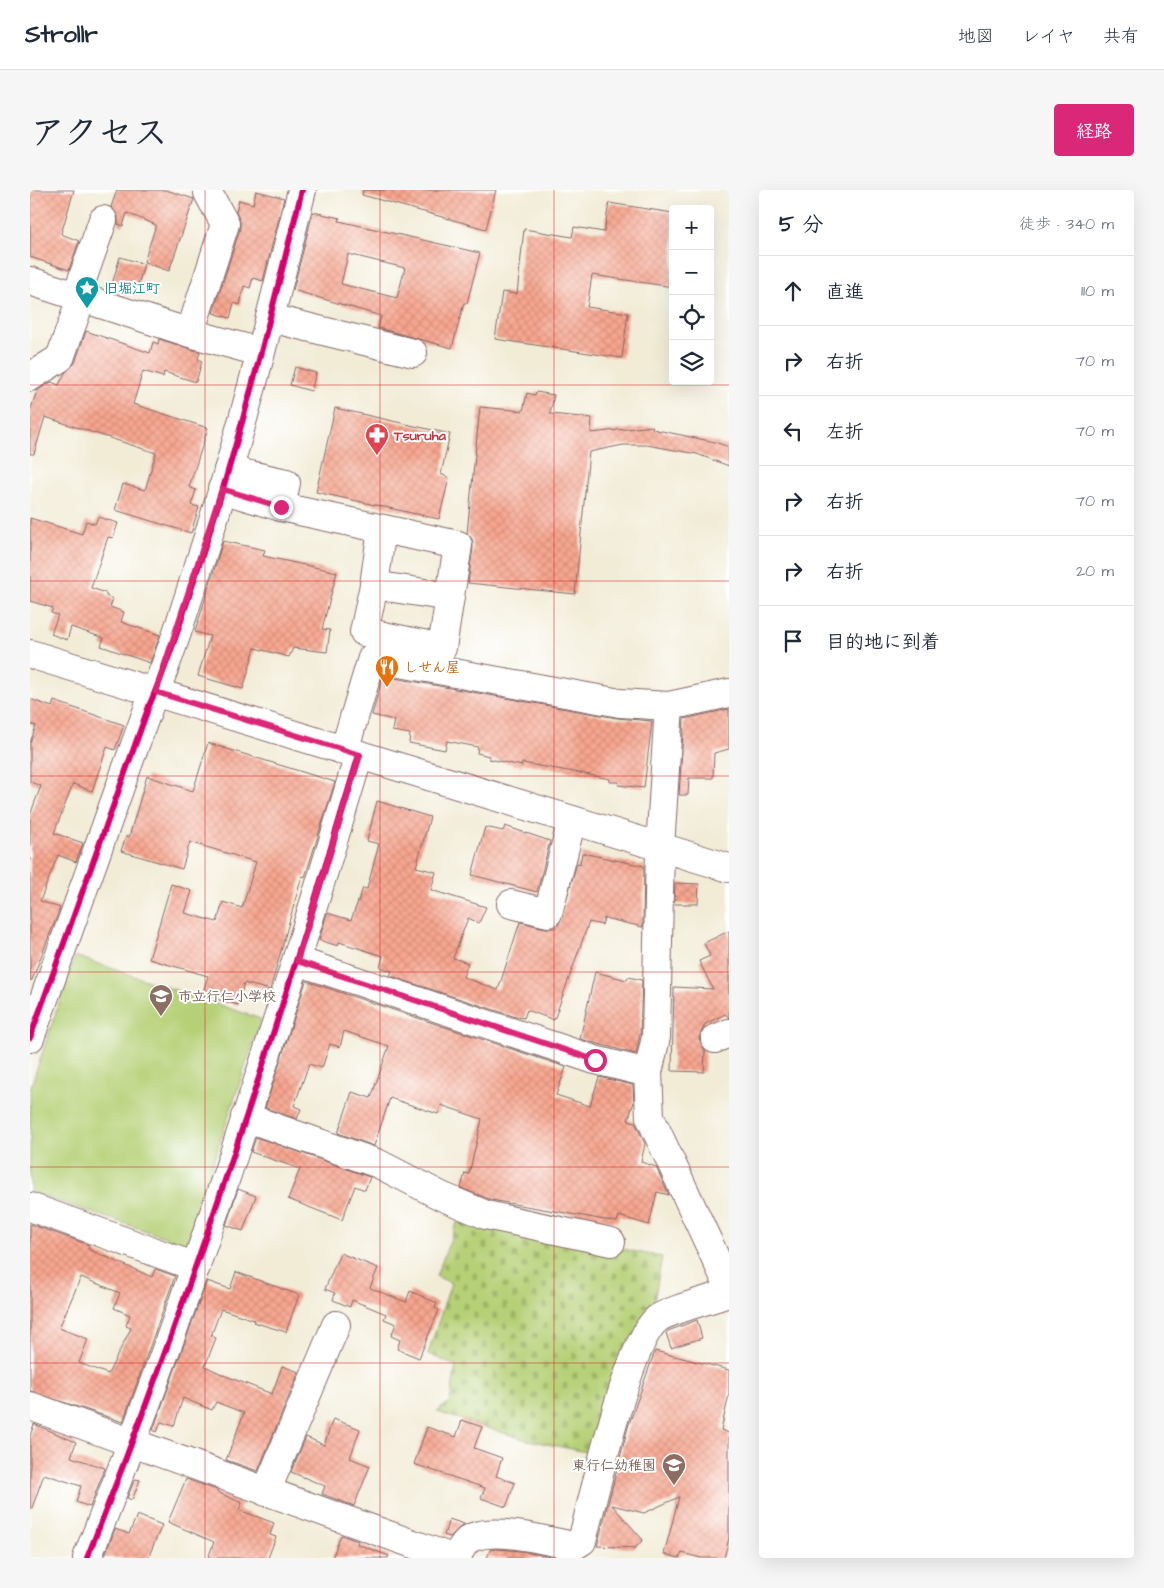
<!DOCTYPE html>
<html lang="ja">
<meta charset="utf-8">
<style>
:root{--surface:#fff;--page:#f6f6f7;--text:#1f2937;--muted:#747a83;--line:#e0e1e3;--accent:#db2777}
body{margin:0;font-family:"Architects Daughter","Klee One",sans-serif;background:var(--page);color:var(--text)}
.controls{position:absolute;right:15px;top:15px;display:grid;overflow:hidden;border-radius:5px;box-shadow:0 5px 20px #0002}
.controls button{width:45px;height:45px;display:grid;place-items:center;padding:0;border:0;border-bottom:1px solid var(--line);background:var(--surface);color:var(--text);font:25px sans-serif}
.stop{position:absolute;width:15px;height:15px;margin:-11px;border:4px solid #db2777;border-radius:50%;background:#fff}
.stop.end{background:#db2777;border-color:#fff;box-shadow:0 1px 5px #0008}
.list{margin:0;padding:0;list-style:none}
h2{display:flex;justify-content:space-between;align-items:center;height:65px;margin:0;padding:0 20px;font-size:21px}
h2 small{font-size:16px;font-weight:400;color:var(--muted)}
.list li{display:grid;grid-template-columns:32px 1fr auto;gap:15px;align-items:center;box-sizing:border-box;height:70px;padding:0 20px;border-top:1px solid var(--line)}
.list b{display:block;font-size:19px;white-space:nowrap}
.list em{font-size:16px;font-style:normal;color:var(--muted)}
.icon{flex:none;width:28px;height:28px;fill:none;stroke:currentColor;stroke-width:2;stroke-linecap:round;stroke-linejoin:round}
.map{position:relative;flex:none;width:699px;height:1368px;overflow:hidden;border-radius:5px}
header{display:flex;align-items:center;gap:30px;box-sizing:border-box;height:70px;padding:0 25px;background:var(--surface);border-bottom:1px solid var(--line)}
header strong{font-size:24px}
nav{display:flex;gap:28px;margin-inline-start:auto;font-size:18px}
.intro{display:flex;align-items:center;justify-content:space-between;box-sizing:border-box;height:120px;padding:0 30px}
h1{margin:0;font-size:35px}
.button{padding:12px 22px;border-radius:5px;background:var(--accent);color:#fff;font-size:18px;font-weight:700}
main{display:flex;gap:30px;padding:0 30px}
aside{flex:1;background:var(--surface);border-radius:5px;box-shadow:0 5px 20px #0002}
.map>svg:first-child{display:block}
.cemetery{fill:url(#cemetery-stones);stroke:#807850}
.park{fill:#b5d076;stroke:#807850}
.building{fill:url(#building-cross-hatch);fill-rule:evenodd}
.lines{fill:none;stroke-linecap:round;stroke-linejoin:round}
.minor-casing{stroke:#856767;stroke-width:30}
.minor{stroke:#fff;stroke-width:28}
.cycleway-casing{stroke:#fff;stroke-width:9}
.cycleway{stroke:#d6006c;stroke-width:6}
.route{stroke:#db2777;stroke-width:6}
.grid{fill:none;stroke:#d62828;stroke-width:1;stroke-opacity:0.55}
.labels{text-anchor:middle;stroke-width:4;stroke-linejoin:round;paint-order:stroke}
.culture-label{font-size:14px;font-weight:bold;fill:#0d838f;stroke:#fff;text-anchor:start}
.health-label{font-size:14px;font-weight:bold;fill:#be3a42;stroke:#fff;text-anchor:start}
.food-label{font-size:14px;font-weight:bold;fill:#c56008;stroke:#fff;text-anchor:start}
.education-label{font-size:14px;font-weight:bold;fill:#785e54;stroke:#fff;text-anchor:start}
</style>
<header>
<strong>Strollr</strong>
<nav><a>地図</a><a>レイヤ</a><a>共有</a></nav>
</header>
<div class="intro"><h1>アクセス</h1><a class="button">経路</a></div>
<main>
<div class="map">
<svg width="699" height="1368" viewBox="0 0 699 1368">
<defs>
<pattern id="cemetery-stones" width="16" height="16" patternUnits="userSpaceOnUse" patternTransform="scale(1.25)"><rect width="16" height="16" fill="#b5d076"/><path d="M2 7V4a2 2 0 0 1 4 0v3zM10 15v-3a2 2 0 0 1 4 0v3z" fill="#9db266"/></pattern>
<pattern id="building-cross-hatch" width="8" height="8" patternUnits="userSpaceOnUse" patternTransform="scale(1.25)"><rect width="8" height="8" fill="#f7a68f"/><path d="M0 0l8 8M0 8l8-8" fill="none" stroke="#d58e7c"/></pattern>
</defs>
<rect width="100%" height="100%" fill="#fff"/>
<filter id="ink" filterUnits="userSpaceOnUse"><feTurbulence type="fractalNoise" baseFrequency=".02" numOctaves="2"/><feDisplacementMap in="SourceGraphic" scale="10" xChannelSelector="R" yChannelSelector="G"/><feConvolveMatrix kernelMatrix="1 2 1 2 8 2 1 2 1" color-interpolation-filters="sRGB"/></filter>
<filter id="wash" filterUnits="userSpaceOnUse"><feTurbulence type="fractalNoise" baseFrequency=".0096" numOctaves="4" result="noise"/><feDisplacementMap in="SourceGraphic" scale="20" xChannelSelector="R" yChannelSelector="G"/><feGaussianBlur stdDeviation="1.12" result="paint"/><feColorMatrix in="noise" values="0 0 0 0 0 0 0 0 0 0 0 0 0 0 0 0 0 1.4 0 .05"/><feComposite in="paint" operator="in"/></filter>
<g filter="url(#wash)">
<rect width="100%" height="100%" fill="#f2ecd7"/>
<!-- cemetery -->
<polygon class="cemetery" points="430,1026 632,1067 622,1123 566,1264 493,1249 407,1222 420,1211 426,1176 398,1164 421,1093 406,1086"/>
<!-- park -->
<polygon class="park" points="45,766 231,829 156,1054 0,1002 0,899"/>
<g id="blocks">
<!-- building -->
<g class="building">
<polygon points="0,0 44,0 31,44 49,51 39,80 0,67"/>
<polygon points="87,0 136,0 164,9 139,81 114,72 126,35 97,23 93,36 88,34 88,27 81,17"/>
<polygon points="333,0 466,0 456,39 332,5"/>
<polygon points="226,1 254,8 233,91 223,88 220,98 214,96 210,115 204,113 200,128 183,123 210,39 210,32 206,22 209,10 223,14"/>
<polygon points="579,13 643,23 643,97 562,85 557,117 598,123 592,168 465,149 472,102 487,104 494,39 542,47 544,37 574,42"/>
<path d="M283 22 310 28 309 31 450 63 437 113H434L422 158 348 138 351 126 263 100ZM318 64 375 78 367 108 311 94Z"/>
<polygon points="90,67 114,74 106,102 82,94"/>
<polygon points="56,141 120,163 123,152 128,154 129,149 170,162 168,169 172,171 166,192 134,182 133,187 113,181 103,214 178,238 159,297 166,300 161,315 169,317 161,343 85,320 93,294 115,300 126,263 15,227 4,264 0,264 0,221 7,201 21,192 29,195 35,183 45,173"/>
<polygon points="265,177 286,183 281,201 260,195"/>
<polygon points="506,202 524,205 520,224 562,228 561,243 623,236 622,239 685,252 699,257 699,276 667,264 617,255 593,255 559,262 545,404 438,393 443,357 442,349 437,343 450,217 493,221 497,203 505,205"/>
<polygon points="305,218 420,244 411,284 419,288 409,329 286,302"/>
<polygon points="68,327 88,333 83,348 78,347 61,398 76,403 76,406 83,409 80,417 94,422 91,432 130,445 120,473 71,456 74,448 41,437 37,450 21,444 28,425 21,423 23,418 0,411 0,328 52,344 56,331 65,334"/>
<polygon points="193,351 235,360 233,366 307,382 292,439 300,440 297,462 263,458 259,467 225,458 213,499 168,486 180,446 165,442"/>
<polygon points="353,486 587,528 622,531 614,598 588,595 589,592 580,592 580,589 550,583 492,573 492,576 459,569 459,566 447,563 448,557 417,551 415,560 379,553 380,544 362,541 364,530 342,525"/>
<polygon points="0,509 22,517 24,511 94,535 85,560 77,557 62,601 43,594 24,643 53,653 46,672 28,665 10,711 30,718 2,790 0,790 0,625 11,596 0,592 0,553 6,536 0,534"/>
<polygon points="699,519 699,559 684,563 683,588 659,588 658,605 649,605 654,529"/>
<polygon points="178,553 305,592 275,687 272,686 240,800 214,793 208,815 172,805 178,786 119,769 141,694 162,701 155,723 187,732 193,712 212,718 226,672 160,652 152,679 91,661 96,646 99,647 117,586 163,601"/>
<polygon points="347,611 400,627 386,677 406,682 401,700 456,717 449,733 438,728 423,768 438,773 433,787 468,800 490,732 515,738 525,738 529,734 547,673 550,674 552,663 614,676 613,737 574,728 572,735 559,732 524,830 497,820 494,828 486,827 360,786 362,781 350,777 353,766 309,752 308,756 289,750 297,723 321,730 333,698 337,699 349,654 337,651"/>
<polygon points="475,636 520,651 507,702 442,685 455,637 473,641"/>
<polygon points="645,693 669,694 668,714 644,714"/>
<polygon points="699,741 699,828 695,824 675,834 669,848 675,860 674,882 642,881 644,797 683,799 669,771 680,766 674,753"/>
<polygon points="565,782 597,790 598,787 612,790 610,845 606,864 550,849"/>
<polygon points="276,791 536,877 526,905 560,916 569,887 603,895 604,912 598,930 605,932 615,954 611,972 626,977 639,1005 627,1002 619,1035 589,1026 587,1032 461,1010 431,998 435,983 439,984 452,929 411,915 408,924 360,908 344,956 308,943 322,902 341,908 359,856 314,841 310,857 300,854 292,878 279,874 264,916 271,919 267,929 235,918"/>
<polygon points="226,947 340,987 335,1000 325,996 312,1030 258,1009 270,979 221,962"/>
<polygon points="208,999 226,1006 213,1041 196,1035"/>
<path d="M0 1034 59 1055 58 1059 122 1087 125 1079 145 1086 93 1232 0 1201ZM51 1087 90 1103 84 1118 100 1125 96 1136 101 1138 78 1184 49 1173 58 1149 29 1138Z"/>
<polygon points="310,1063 348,1078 340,1098 376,1112 380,1101 407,1113 405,1118 409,1120 389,1168 367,1159 370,1150 361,1146 366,1134 354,1129 356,1124 322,1110 320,1117 303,1110 305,1103 295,1099"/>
<polygon points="206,1082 269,1105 256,1142 223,1132 224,1130 191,1119 181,1146 186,1148 175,1176 196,1186 242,1204 252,1176 269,1182 228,1281 196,1270 214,1223 186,1212 182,1220 153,1208 144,1236 131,1232 127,1242 123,1240 177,1091 200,1099"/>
<polygon points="667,1130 672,1148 641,1158 636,1143 638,1141"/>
<polygon points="625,1161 699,1180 699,1205 691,1240 699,1243 699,1348 694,1368 671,1368 652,1363 649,1368 634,1364 649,1307 614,1323 582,1315 613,1350 605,1358 567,1356 598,1237"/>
<polygon points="303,1229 330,1239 320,1268 340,1276 324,1316 292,1304 295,1296 261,1282 276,1247 294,1255"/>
<polygon points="432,1230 452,1237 444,1258 472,1268 466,1286 485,1293 476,1317 451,1308 455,1298 384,1274 397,1237 426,1247"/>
<polygon points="4,1234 46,1252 41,1267 75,1278 60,1317 46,1312 51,1296 14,1284 2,1318 0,1318 0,1246"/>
<polygon points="105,1289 110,1290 102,1310 97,1308"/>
<polygon points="156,1289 187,1300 187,1302 212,1313 209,1320 244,1333 240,1345 246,1347 238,1368 178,1368 184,1352 138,1332"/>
<polygon points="107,1325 132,1335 118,1368 74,1368 85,1339 99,1344"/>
<polygon points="419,1329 434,1334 420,1347 414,1345"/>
<polygon points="311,1345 328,1351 327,1354 359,1366 358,1368 302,1368"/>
<polygon points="466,1359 491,1361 525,1368 457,1368 460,1360"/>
</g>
</g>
</g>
<g filter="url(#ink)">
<use href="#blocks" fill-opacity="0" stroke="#856767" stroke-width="1"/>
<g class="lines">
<!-- minor casing -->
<g class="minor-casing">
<g id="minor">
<polyline points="0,91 160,143 230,162"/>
<polyline points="46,107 73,30"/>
<polyline points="240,128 383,163"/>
<polyline points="160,143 195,34 178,3 179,0"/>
<polyline points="0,187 30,168 51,109"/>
<polyline points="198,280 256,293 251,317 428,355 412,458 334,442 344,395 352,339"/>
<polyline points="192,299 251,317"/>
<polyline points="344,395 420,407"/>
<polyline points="0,464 699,678"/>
<polyline points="314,561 342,468 590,513 639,516 699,503"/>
<polyline points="481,714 518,723 542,630"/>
<polyline points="267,771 565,870 618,883 620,927 699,1097"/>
<path d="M0 848 119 516C138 473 152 428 166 384 208 258 240 129 272 0"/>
<polyline points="685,849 699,843"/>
<polyline points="618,883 626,847 630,658 639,516"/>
<polyline points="215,927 349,974 411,1006 456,1025 581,1052"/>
<polyline points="0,1017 166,1077"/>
<polyline points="0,1216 422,1368"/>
<polyline points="236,1302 306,1135"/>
<path d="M57 1368C162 1105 248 836 329 565"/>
<path d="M427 1368C430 1359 434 1351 443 1347 468 1337 518 1351 544 1356L552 1351C563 1309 598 1152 627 1129 639 1120 683 1109 699 1103"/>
</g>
</g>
<!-- minor -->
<use href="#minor" class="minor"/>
<!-- cycleway casing -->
<g class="cycleway-casing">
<g id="cycleway">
<path d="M0 848 119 516C138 473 152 428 166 384 208 258 240 129 272 0"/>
<path d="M57 1368C162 1105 248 836 329 565"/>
</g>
</g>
<!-- cycleway -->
<use href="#cycleway" class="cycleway"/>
</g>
</g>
<g class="lines" filter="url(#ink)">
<!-- route -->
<polyline class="route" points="251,317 192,299 126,502 330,565 267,771 565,870"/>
</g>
<!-- grid -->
<path class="grid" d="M175 0V1368M350 0V1368M524 0V1368M0 195H699M0 391H699M0 586H699M0 782H699M0 977H699M0 1173H699"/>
<!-- icons -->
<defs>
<g id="sight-pin" transform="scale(1.25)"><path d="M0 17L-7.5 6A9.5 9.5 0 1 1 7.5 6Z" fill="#0f9aa8" stroke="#fff"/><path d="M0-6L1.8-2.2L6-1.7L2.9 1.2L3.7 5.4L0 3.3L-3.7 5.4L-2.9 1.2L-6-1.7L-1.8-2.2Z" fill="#fff"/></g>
<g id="pharmacy-pin" transform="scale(1.25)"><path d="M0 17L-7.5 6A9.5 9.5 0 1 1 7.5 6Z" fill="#e0444e" stroke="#fff"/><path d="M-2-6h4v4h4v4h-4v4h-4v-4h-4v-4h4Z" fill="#fff"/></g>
<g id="restaurant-pin" transform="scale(1.25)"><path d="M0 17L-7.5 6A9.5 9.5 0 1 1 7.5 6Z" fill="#e8710a" stroke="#fff"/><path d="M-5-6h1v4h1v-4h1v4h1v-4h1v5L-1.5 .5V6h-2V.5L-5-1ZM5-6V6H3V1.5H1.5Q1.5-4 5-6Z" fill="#fff"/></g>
<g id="school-pin" transform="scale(1.25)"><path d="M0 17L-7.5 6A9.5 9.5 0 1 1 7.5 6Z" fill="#8d6e63" stroke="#fff"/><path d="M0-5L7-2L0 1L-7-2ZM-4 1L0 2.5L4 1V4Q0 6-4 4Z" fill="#fff"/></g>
</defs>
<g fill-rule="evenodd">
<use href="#sight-pin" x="57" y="98"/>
<use href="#pharmacy-pin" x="347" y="245"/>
<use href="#restaurant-pin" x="357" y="477"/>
<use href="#school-pin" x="131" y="806"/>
<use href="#school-pin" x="644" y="1275"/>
</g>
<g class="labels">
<!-- culture labels -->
<g class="culture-label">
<text x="74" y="103">旧堀江町</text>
</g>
<!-- health labels -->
<g class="health-label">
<text x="364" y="250">Tsuruha</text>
</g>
<!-- food labels -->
<g class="food-label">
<text x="374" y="482">しせん屋</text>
</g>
<!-- education labels -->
<g class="education-label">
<text x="148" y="811">市立行仁小学校</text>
<text x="626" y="1280" text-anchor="end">東行仁幼稚園</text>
</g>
</g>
</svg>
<div class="controls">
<button>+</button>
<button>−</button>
<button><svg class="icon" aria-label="locate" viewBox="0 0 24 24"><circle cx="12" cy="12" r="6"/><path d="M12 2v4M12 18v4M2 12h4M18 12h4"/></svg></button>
<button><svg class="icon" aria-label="layers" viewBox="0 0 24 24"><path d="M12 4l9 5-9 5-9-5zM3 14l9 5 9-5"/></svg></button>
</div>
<div class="stop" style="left:565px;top:870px"></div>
<div class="stop end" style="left:251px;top:317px"></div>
</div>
<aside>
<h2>5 分<small>徒歩 · 340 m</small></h2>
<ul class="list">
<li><svg class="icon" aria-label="ahead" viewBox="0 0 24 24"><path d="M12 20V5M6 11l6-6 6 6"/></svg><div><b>直進</b></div><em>110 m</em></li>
<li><svg class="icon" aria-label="right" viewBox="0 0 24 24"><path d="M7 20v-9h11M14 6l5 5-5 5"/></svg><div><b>右折</b></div><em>70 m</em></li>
<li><svg class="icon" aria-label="left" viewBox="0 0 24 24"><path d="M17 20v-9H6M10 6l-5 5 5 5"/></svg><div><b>左折</b></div><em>70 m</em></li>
<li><svg class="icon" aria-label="right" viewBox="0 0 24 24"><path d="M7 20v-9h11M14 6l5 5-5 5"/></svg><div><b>右折</b></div><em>70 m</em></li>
<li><svg class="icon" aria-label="right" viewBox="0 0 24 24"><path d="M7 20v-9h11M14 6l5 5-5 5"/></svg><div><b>右折</b></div><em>20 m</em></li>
<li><svg class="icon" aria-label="arrive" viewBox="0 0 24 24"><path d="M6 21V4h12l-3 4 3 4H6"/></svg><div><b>目的地に到着</b></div></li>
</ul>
</aside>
</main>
